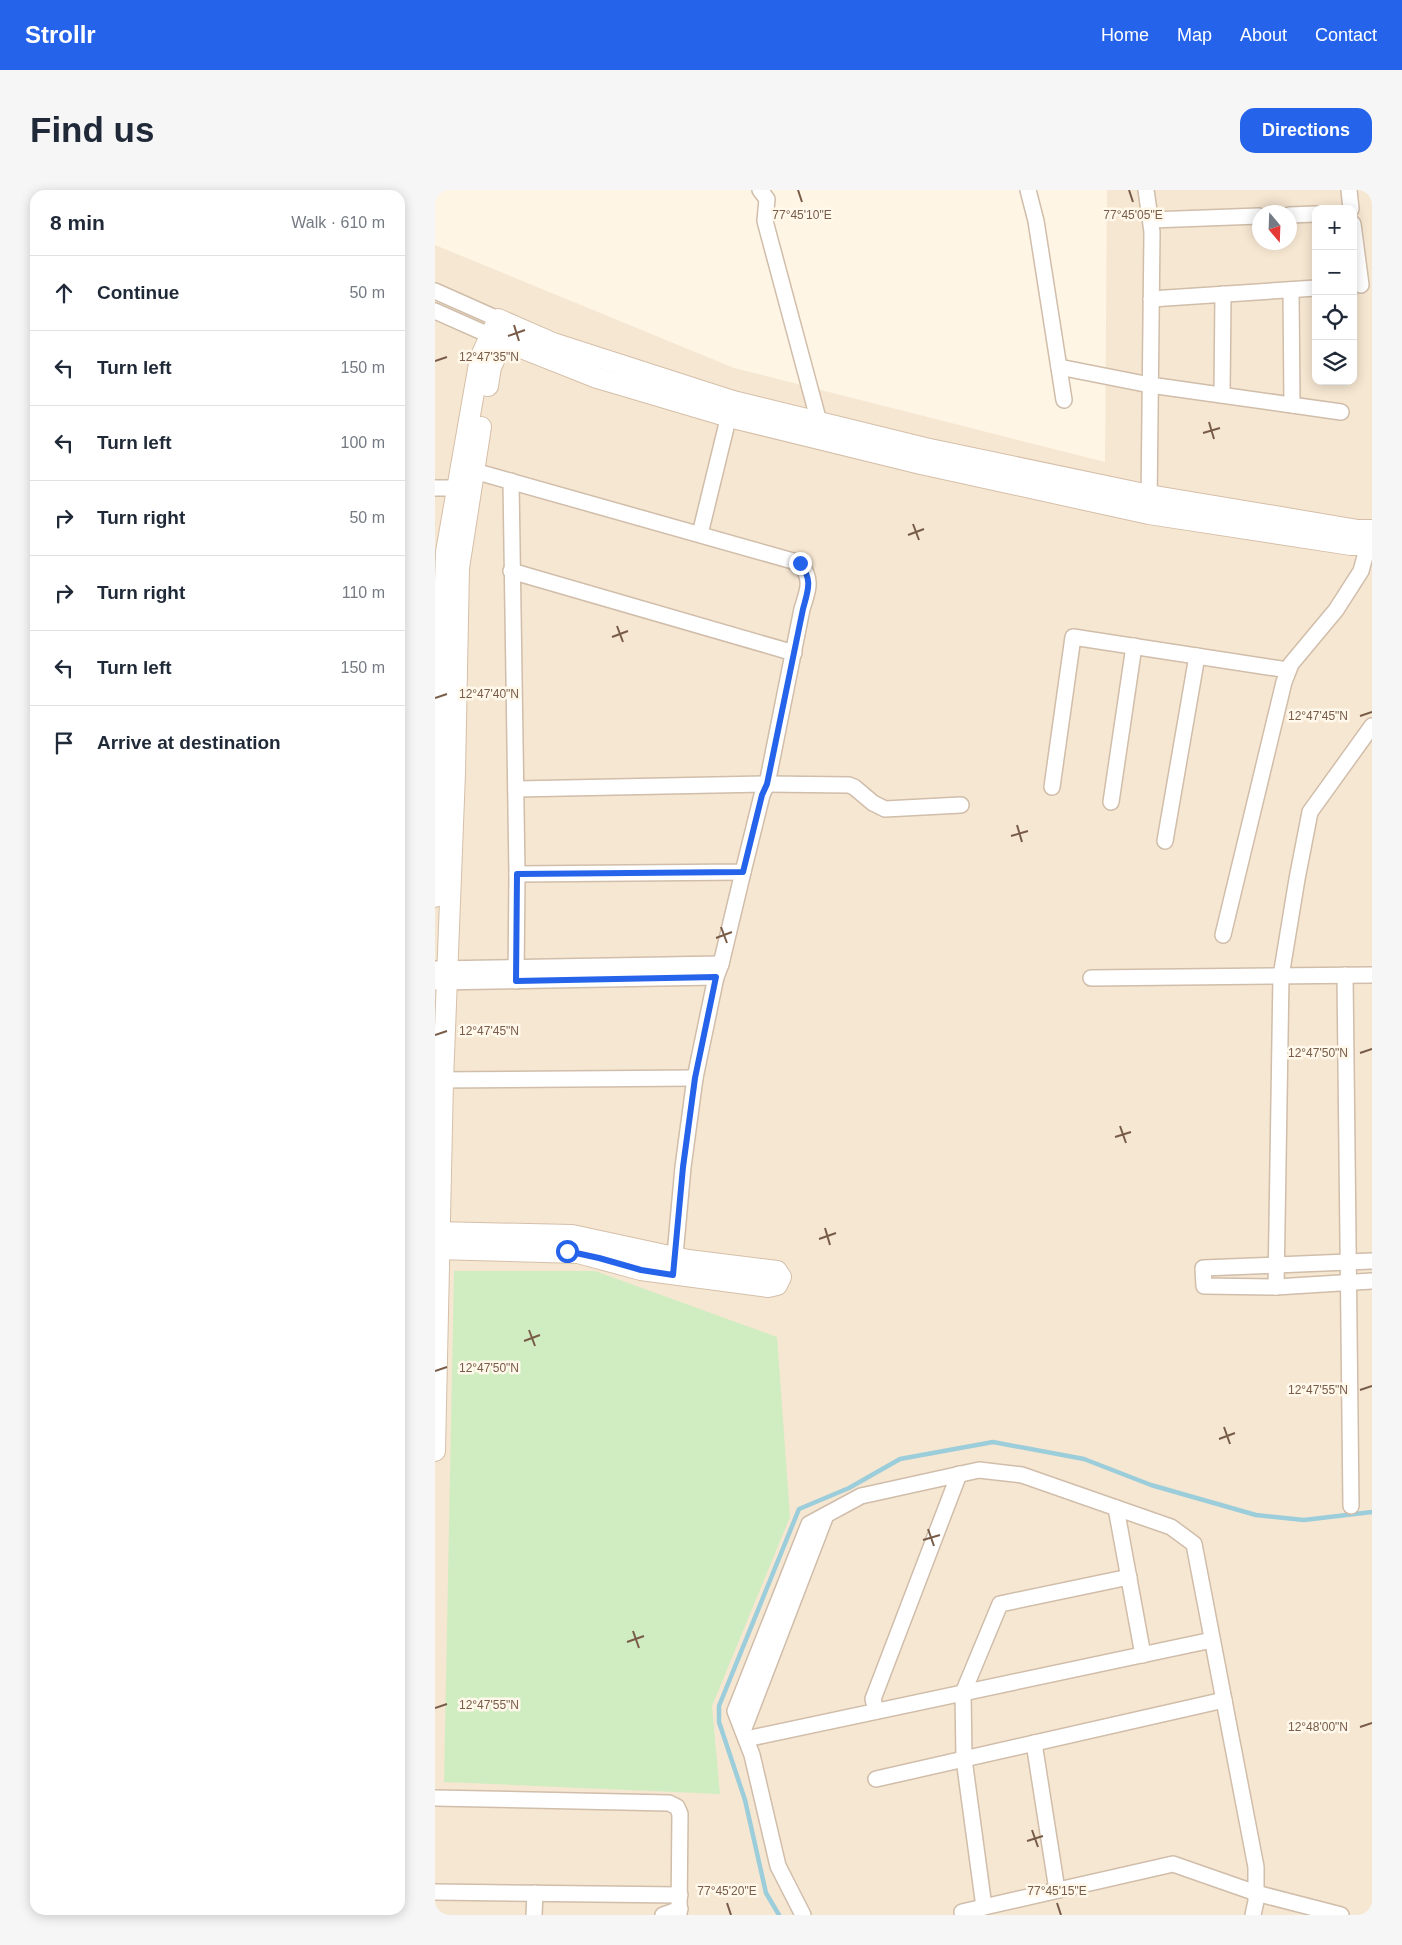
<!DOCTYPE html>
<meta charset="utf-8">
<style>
:root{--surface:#fff;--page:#f6f6f7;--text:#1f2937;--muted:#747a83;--line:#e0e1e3;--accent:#2563eb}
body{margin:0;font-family:Helvetica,sans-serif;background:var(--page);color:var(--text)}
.controls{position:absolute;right:15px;top:15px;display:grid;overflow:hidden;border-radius:10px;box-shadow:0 2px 12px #0003}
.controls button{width:45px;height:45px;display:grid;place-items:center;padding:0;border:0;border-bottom:1px solid var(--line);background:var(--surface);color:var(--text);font:25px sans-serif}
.compass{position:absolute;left:817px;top:15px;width:45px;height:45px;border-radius:50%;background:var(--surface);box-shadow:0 2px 12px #0003;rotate:161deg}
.stop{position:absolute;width:15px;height:15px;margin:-11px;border:4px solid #2563eb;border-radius:50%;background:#fff}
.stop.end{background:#2563eb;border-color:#fff;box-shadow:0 1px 5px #0008}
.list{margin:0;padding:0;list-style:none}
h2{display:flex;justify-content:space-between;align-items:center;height:65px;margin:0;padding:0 20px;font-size:21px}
h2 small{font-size:16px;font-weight:400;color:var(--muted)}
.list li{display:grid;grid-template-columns:32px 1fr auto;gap:15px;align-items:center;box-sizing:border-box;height:75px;padding:0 20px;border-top:1px solid var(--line)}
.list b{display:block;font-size:19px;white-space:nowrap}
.list em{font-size:16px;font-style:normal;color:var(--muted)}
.icon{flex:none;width:28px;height:28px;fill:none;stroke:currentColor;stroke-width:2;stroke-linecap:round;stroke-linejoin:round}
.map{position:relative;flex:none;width:937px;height:1725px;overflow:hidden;border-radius:15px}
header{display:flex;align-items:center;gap:30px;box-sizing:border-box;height:70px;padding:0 25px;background:var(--accent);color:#fff}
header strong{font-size:24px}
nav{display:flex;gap:28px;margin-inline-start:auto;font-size:18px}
.intro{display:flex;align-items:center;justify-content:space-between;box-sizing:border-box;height:120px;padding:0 30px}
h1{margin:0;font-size:35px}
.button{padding:12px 22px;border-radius:15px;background:var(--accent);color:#fff;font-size:18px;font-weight:700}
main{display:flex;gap:30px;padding:0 30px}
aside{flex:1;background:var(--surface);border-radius:15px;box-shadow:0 2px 12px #0003}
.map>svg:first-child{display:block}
.residential{fill:#f6e7d2;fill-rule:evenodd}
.green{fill:#d0ecc1}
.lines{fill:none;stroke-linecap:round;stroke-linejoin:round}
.stream{stroke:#9ccddb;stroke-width:4.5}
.street-casing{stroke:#d0bdaa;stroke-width:18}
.secondary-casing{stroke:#d5bfa9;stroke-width:22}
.street{stroke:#fff;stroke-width:15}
.secondary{stroke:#fff;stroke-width:20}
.route{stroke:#2563eb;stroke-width:6}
.ticks{fill:none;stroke:#785c48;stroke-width:2}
.ticks-label{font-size:12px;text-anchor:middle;fill:#785c48;stroke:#fff8eb;stroke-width:5;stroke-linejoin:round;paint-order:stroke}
</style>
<header>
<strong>Strollr</strong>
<nav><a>Home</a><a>Map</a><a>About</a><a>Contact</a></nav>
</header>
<div class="intro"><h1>Find us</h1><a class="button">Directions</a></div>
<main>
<aside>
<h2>8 min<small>Walk · 610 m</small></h2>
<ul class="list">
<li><svg class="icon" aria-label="ahead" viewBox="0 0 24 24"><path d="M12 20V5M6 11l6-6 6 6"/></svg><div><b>Continue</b></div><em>50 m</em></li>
<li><svg class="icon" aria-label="left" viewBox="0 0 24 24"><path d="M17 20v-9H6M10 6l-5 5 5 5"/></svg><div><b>Turn left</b></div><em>150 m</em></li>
<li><svg class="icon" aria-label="left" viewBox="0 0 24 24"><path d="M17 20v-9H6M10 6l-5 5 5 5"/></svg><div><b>Turn left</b></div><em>100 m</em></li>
<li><svg class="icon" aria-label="right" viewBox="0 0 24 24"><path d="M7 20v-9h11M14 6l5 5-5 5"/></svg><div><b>Turn right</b></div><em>50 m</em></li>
<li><svg class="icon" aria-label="right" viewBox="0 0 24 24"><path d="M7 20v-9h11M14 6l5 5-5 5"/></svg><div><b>Turn right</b></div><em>110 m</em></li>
<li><svg class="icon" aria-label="left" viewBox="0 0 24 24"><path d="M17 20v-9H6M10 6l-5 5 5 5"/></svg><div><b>Turn left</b></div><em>150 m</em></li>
<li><svg class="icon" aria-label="arrive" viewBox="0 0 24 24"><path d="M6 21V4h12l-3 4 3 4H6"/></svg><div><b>Arrive at destination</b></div></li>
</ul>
</aside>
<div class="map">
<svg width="937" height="1725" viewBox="0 0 937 1725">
<rect width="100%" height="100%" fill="#fef5e4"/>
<!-- residential -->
<path class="residential" d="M672 0H937V1725H0V55L299 178 670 272ZM881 19H918V191H881ZM824 22H854V52H824Z"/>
<!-- green -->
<polygon class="green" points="19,1081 160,1081 342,1147 355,1327 277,1516 285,1604 9,1592"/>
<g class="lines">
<!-- stream -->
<polyline class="stream" points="344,1725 331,1703 310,1610 284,1532 284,1516 364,1319 414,1298 465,1269 558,1252 649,1269 716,1295 821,1325 869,1330 937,1322"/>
<!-- street casing -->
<g class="street-casing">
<g id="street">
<polyline points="325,0 332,9 330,31 384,232"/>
<polyline points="593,0 601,31 629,210"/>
<polyline points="711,0 717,42 714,315"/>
<polyline points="914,0 916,19"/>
<polyline points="854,25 881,24"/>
<polyline points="716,30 824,26"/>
<polyline points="918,34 926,95"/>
<polyline points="856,100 857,215"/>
<polyline points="0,101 63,129"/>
<polyline points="716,109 881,98"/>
<polyline points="0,121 54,145"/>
<polyline points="624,177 715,195 906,222"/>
<polyline points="787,205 788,104"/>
<path d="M29 279 39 281 365 373C378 390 373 400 367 419L332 594 327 605 308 682 82 684"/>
<polyline points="76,291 82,684 81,791"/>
<polyline points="0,298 22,298"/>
<polyline points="265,344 296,217"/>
<polyline points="76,381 359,463"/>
<polyline points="617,597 638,447 853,480"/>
<polyline points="81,599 332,594 414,595 419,597 438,613 450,619 526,615"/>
<polyline points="676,612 699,456"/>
<polyline points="730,651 762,466"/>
<polyline points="788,745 849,492 856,474 901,420 926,381 933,355"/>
<polyline points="0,779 286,774"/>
<polyline points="910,785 916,1316"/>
<polyline points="656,788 937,785"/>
<polyline points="0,792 281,787"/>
<polyline points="0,890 260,888"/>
<polyline points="937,1071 768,1078 769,1096 841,1097 937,1091"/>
<polyline points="239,1076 248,977 260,888 281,787 286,774 308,682"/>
<polyline points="841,1097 846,786 862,689 875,622 937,536"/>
<polyline points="681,1318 708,1465"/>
<polyline points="441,1521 438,1509 524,1284"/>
<polyline points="308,1541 391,1325"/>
<polyline points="311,1549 777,1450"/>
<polyline points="599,1553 622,1700"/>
<polyline points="441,1589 789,1510"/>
<polyline points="0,1608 234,1613 242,1617 245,1624 244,1725"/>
<polyline points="0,1702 245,1705"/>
<polyline points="549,1717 529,1569 528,1503 565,1414 694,1387"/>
<polyline points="527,1722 738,1674 821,1703 906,1725"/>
<polyline points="99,1725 100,1703"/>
<polyline points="228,1725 245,1719"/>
<polyline points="368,1725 343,1676 317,1565 300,1521 374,1334 426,1306 544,1280 587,1285 736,1337 759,1354 821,1677 821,1711 818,1725"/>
</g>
</g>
<!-- secondary casing -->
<g class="secondary-casing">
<g id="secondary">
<polyline points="56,146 162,188 294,227 486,274 714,324 916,355 937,355"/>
<polyline points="53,196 56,177 76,135"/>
<polyline points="0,707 11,362 45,168 63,129 118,153 298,211 384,232 490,258 714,305 923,340 937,340"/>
<polyline points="0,1042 137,1045 253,1070 342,1081 346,1087 342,1095 333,1097 206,1080 143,1063 0,1059"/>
<polyline points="0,1261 8,891 20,583 24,378 46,237"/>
</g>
</g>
<!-- street -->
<use href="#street" class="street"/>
<!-- secondary -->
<use href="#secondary" class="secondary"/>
</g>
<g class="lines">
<!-- route -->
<path class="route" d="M132 1061 164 1068 206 1080 238 1085 248 977 260 888 281 787 81 791 82 684 308 682 327 605 332 594 368 419C373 400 378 390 365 373"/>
</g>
<!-- ticks -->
<path class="ticks" d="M363 0 367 12M694 0 698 12M79 135 84 151M73 146 90 140M0 171 12 167M774 232 779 249M768 243 785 238M478 334 484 350M473 345 489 339M182 436 188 452M177 447 193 441M0 508 12 504M925 526 937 522M582 635 587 652M576 646 593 641M286 737 292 753M281 748 297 742M0 845 12 841M925 863 937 859M685 936 691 953M680 947 696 942M390 1038 395 1055M384 1049 401 1043M94 1140 100 1156M89 1151 105 1145M0 1181 12 1177M925 1200 937 1196M789 1237 795 1254M784 1249 800 1243M493 1339 499 1356M488 1350 505 1345M198 1441 204 1458M192 1452 209 1446M0 1518 12 1514M925 1537 937 1533M597 1640 603 1657M592 1651 608 1646M292 1713 296 1725M622 1713 626 1725"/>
<g class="ticks-label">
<text x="367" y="29">77°45'10"E</text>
<text x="698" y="29">77°45'05"E</text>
<text x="54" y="171">12°47'35"N</text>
<text x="54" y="508">12°47'40"N</text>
<text x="883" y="530">12°47'45"N</text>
<text x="54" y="845">12°47'45"N</text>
<text x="883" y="867">12°47'50"N</text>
<text x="54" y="1182">12°47'50"N</text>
<text x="883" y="1204">12°47'55"N</text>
<text x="54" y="1519">12°47'55"N</text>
<text x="883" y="1541">12°48'00"N</text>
<text x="292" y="1705">77°45'20"E</text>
<text x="622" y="1705">77°45'15"E</text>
</g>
</svg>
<div class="controls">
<button>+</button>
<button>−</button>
<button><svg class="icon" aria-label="locate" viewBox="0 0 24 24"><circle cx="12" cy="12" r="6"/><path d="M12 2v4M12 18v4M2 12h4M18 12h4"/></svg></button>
<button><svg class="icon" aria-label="layers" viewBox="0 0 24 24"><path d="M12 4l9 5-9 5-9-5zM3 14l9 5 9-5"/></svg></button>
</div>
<svg class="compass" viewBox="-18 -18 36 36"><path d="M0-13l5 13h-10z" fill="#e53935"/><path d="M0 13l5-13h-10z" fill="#747a83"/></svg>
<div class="stop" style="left:132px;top:1061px"></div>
<div class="stop end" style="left:365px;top:373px"></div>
</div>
</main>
